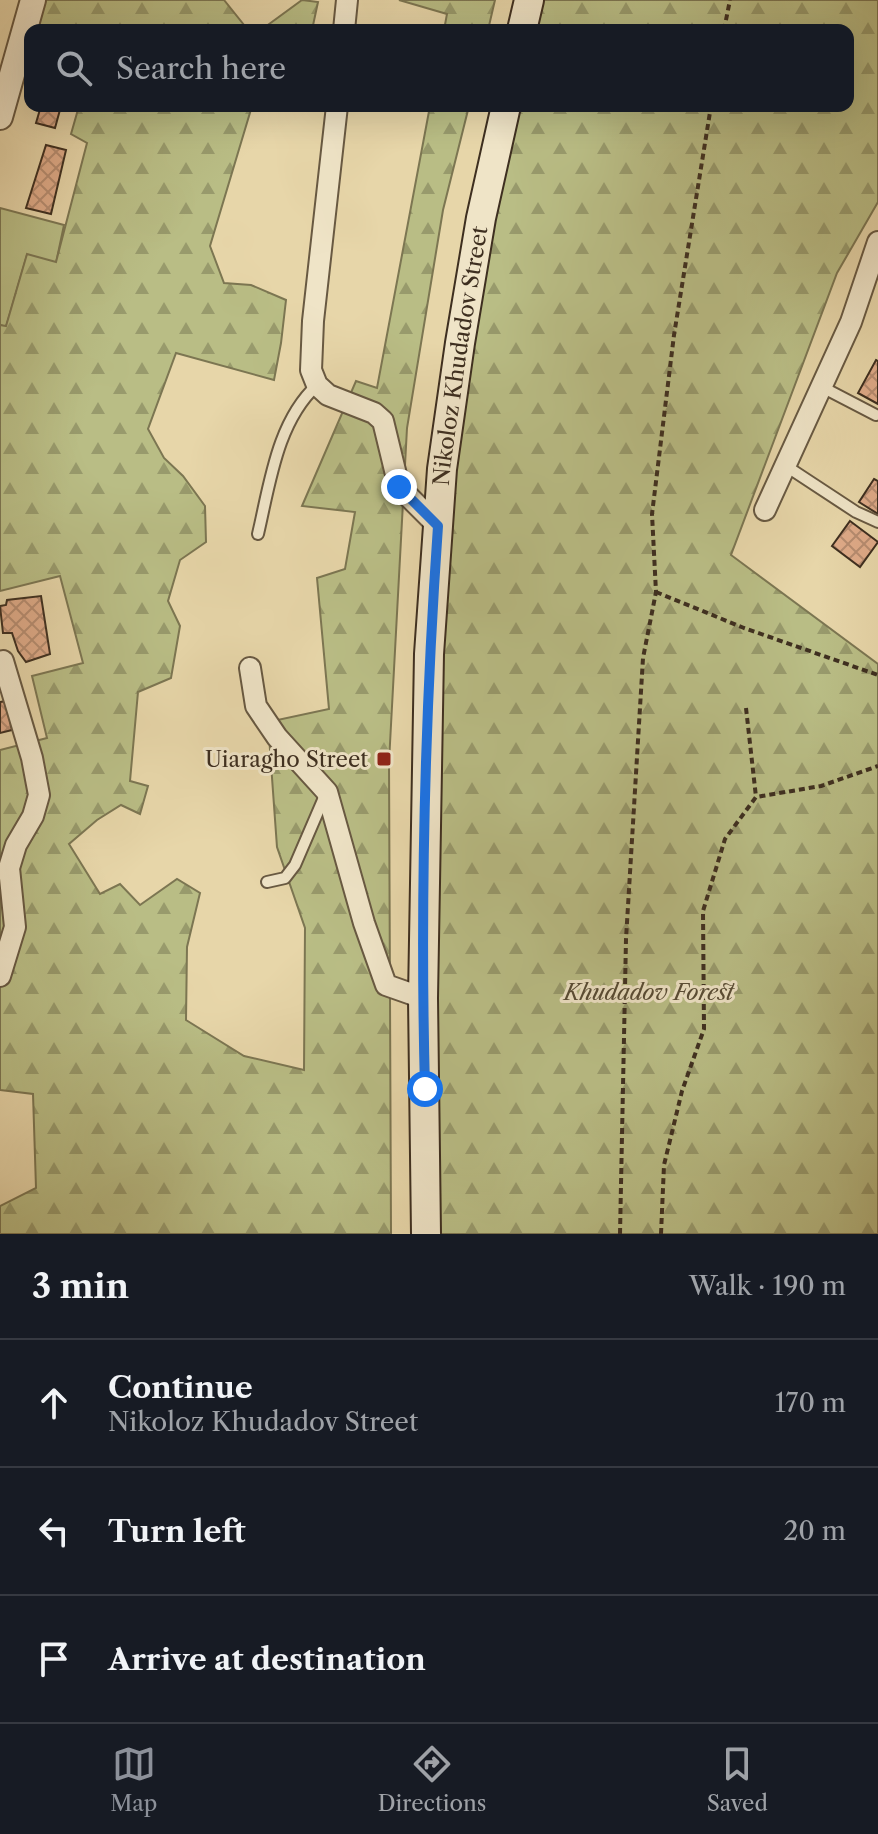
<!DOCTYPE html>
<meta charset="utf-8">
<style>
:root{--surface:#171b24;--page:#242831;--text:#f1f3f6;--muted:#9ea1a6;--line:#363941;--accent:#8c9099}
body{margin:0;font-family:"Libre Caslon Text",serif;background:var(--page);color:var(--text)}
.stop{position:absolute;width:24px;height:24px;margin:-18px;border:6px solid #1a73e8;border-radius:50%;background:#fff}
.stop.end{background:#1a73e8;border-color:#fff;box-shadow:0 2px 8px #0008}
.list{margin:0;padding:0;list-style:none}
h2{display:flex;justify-content:space-between;align-items:center;height:104px;margin:0;padding:0 32px;font-size:34px}
h2 small{font-size:26px;font-weight:400;color:var(--muted)}
.list li{display:grid;grid-template-columns:52px 1fr auto;gap:24px;align-items:center;box-sizing:border-box;height:128px;padding:0 32px;border-top:2px solid var(--line)}
.list b{display:block;font-size:30px;white-space:nowrap}
.list p{margin:0;font-size:26px;white-space:nowrap;color:var(--muted)}
.list em{font-size:26px;font-style:normal;color:var(--muted)}
.icon{flex:none;width:44px;height:44px;fill:none;stroke:currentColor;stroke-width:2;stroke-linecap:round;stroke-linejoin:round}
.map{position:relative;flex:none;width:878px;height:1234px;overflow:hidden}
.search{position:absolute;background:var(--surface);box-shadow:0 8px 32px #0002;left:24px;right:24px;top:24px;height:88px;display:flex;align-items:center;gap:20px;box-sizing:border-box;padding:0 28px;border-radius:16px;color:var(--muted);font-size:30px}
.sheet{height:488px;background:var(--surface)}
nav{display:flex;justify-content:space-around;align-items:center;box-sizing:border-box;height:112px;border-top:2px solid var(--line);background:var(--surface);font-size:22px;color:var(--muted)}
nav a{display:grid;justify-items:center;gap:4px}
nav .on{color:var(--accent)}
.map>svg:first-child{display:block}
.green{fill:#b9bd85;stroke:#7c7652;stroke-width:2}
.forest{fill:url(#forest-firs);stroke:#7c7652;stroke-width:2}
.building{fill:url(#building-cross-hatch);stroke:#3e2f20;stroke-width:2}
.lines{fill:none;stroke-linecap:round;stroke-linejoin:round}
.service-casing{stroke:#685942;stroke-width:14}
.minor-casing{stroke:#685942;stroke-width:24}
.tertiary-casing{stroke:#685942;stroke-width:28}
.secondary-casing{stroke:#3e2f20;stroke-width:32}
.path{stroke:#3e2f20;stroke-width:4;stroke-dasharray:6 4;stroke-linecap:butt}
.service{stroke:#efe4c7;stroke-width:10}
.minor{stroke:#efe4c7;stroke-width:20}
.tertiary{stroke:#efe4c7;stroke-width:24}
.secondary{stroke:#efe4c7;stroke-width:28}
.route{stroke:#1a73e8;stroke-width:10}
.poi-dot{fill:#8f2418;stroke:#efe4c7;stroke-width:3}
.labels{text-anchor:middle;stroke-width:6;stroke-linejoin:round;paint-order:stroke}
.street-label{font-size:22px;fill:#3e2f20;stroke:#efe4c7}
.poi-label{font-size:22px;fill:#3e2f20;stroke:#efe4c7;text-anchor:end}
.park-label{font-size:22px;font-style:italic;fill:#574b34;stroke:#efe4c7}
</style>
<div class="map">
<svg width="878" height="1234" viewBox="0 0 878 1234">
<defs>
<pattern id="forest-firs" width="22" height="20" patternUnits="userSpaceOnUse" patternTransform="scale(2)"><rect width="22" height="20" fill="#b9bd85"/><path d="M5 1l3.5 6h-7zM16 11l3.5 6h-7z" fill="#989a6c"/></pattern>
<pattern id="building-cross-hatch" width="8" height="8" patternUnits="userSpaceOnUse" patternTransform="scale(2)"><rect width="8" height="8" fill="#dfab89"/><path d="M0 0l8 8M0 8l8-8" fill="none" stroke="#b68c70"/></pattern>
</defs>
<rect width="100%" height="100%" fill="#e7d6a9"/>
<filter id="stains"><feTurbulence type="fractalNoise" baseFrequency=".0025" numOctaves="4"/><feColorMatrix values="0 0 0 0 .2 0 0 0 0 .09 0 0 0 0 .02 0 0 0 .5 -.17"/></filter>
<radialGradient id="worn" r=".72"><stop offset=".6" stop-color="#630" stop-opacity="0"/><stop offset="1" stop-color="#630" stop-opacity=".3"/></radialGradient>
<!-- green -->
<polygon class="green" points="0,208 64,225 56,263 27,255 6,327 0,325"/>
<!-- forest -->
<g class="forest">
<polygon points="45,0 224,0 248,30 37,30"/>
<polygon points="302,0 318,2 312,30 261,30"/>
<polygon points="399,0 495,0 488,30 444,30 447,14"/>
<polygon points="539,0 878,0 878,202 837,273 731,555 878,664 878,1234 416,1234 436,669 471,257 511,106 848,106 848,30 531,30"/>
<polygon points="79,106 252,106 210,246 224,283 251,285 286,300 281,343 274,380 176,353 148,429 164,458 183,476 205,506 206,542 180,560 168,601 180,626 171,678 138,692 130,781 148,786 140,814 121,805 97,820 69,844 100,894 120,884 140,905 177,879 200,893 187,947 186,1020 244,1056 304,1070 305,928 277,847 268,722 329,709 317,578 345,569 355,512 302,506 356,381 377,388 430,106 469,106 443,210 407,428 389,762 391,1234 0,1234 0,1206 36,1188 33,1094 0,1090 0,750 47,738 32,676 83,663 60,576 0,591 0,325 6,326 27,254 56,262 87,143 71,134"/>
</g>
<!-- building -->
<g class="building">
<polygon points="41,106 61,106 55,128 36,123"/>
<polygon points="46,145 66,150 51,214 26,208"/>
<polygon points="876,360 878,361 878,404 858,393"/>
<polygon points="874,479 878,481 878,514 859,502"/>
<polygon points="850,521 878,542 860,567 832,546"/>
<polygon points="41,596 50,654 26,662 18,651 12,633 3,633 0,606 6,605 7,600"/>
<polygon points="6,701 12,730 0,733 0,702"/>
</g>
<g class="lines">
<!-- service casing -->
<g class="service-casing">
<g id="service">
<polyline points="820,386 876,415"/>
<polyline points="786,466 856,512 878,522"/>
<path d="M258 534C270 483 277 422 317 385"/>
<polyline points="267,882 285,878 295,865 326,793"/>
</g>
</g>
<!-- minor casing -->
<g class="minor-casing">
<g id="minor">
<polyline points="344,30 347,0"/>
<polyline points="337,106 313,321 311,370 317,385 328,395 374,413 383,421 399,487 438,526"/>
<polyline points="765,510 851,322 878,242"/>
<polyline points="250,668 256,706 277,737 327,792 364,923 386,985 423,998"/>
<polyline points="0,976 15,927 9,868 16,845 33,816 39,795 32,758 3,661"/>
</g>
</g>
<!-- tertiary casing -->
<g class="tertiary-casing">
<polyline id="tertiary" points="0,117 33,0"/>
</g>
<!-- secondary casing -->
<g class="secondary-casing">
<g id="secondary">
<polyline points="522,30 529,0"/>
<path id="s1" d="M426 1234 423 998 429 654 438 526 442 469 460 343 481 218 506 106"/>
</g>
</g>
<!-- path -->
<g class="path">
<polyline points="724,30 730,0"/>
<polyline points="656,592 744,628 878,675"/>
<polyline points="746,708 756,797"/>
<polyline points="620,1234 626,939 643,658 656,592 652,514 674,335 711,106"/>
<polyline points="661,1234 664,1165 682,1091 704,1029 703,911 725,839 756,797 821,786 878,766"/>
</g>
<!-- service -->
<use href="#service" class="service"/>
<!-- minor -->
<use href="#minor" class="minor"/>
<!-- tertiary -->
<use href="#tertiary" class="tertiary"/>
<!-- secondary -->
<use href="#secondary" class="secondary"/>
</g>
<g class="lines">
<!-- route -->
<path class="route" d="M399 487 438 526C425 713 420 902 425 1089"/>
</g>
<!-- markers -->
<rect class="poi-dot" x="376" y="751" width="16" height="16" rx="4"/>
<g class="labels">
<!-- street labels -->
<g class="street-label">
<text dy="8" stroke="none"><textPath href="#s1" startOffset="880">Nikoloz Khudadov Street</textPath></text>
</g>
<!-- poi labels -->
<g class="poi-label">
<text x="368" y="767">Uiaragho Street</text>
</g>
<!-- park labels -->
<g class="park-label">
<text x="649" y="1000">Khudadov Forest</text>
</g>
</g>
<rect width="100%" height="100%" filter="url(#stains)"/>
<rect width="100%" height="100%" fill="url(#worn)"/>
</svg>
<div class="stop" style="left:425px;top:1089px"></div>
<div class="stop end" style="left:399px;top:487px"></div>
<div class="search"><svg class="icon" aria-label="search" viewBox="0 0 24 24"><circle cx="10" cy="10" r="6"/><path d="M15 15l6 6"/></svg>Search here</div>
</div>
<section class="sheet">
<h2>3 min<small>Walk · 190 m</small></h2>
<ul class="list">
<li><svg class="icon" aria-label="ahead" viewBox="0 0 24 24"><path d="M12 20V5M6 11l6-6 6 6"/></svg><div><b>Continue</b><p>Nikoloz Khudadov Street</p></div><em>170 m</em></li>
<li><svg class="icon" aria-label="left" viewBox="0 0 24 24"><path d="M17 20v-9H6M10 6l-5 5 5 5"/></svg><div><b>Turn left</b></div><em>20 m</em></li>
<li><svg class="icon" aria-label="arrive" viewBox="0 0 24 24"><path d="M6 21V4h12l-3 4 3 4H6"/></svg><div><b>Arrive at destination</b></div></li>
</ul>
</section>
<nav>
<a class="on"><svg class="icon" aria-label="map" viewBox="0 0 24 24"><path d="M3 6l6-2 6 2 6-2v14l-6 2-6-2-6 2zM9 4v14M15 6v14"/></svg>Map</a>
<a><svg class="icon" aria-label="directions" viewBox="0 0 24 24"><path d="M12 3l9 9-9 9-9-9zM9 14v-3h6M13 9l2 2-2 2"/></svg>Directions</a>
<a><svg class="icon" aria-label="saved" viewBox="0 0 24 24"><path d="M7 4h10v16l-5-4-5 4z"/></svg>Saved</a>
</nav>
